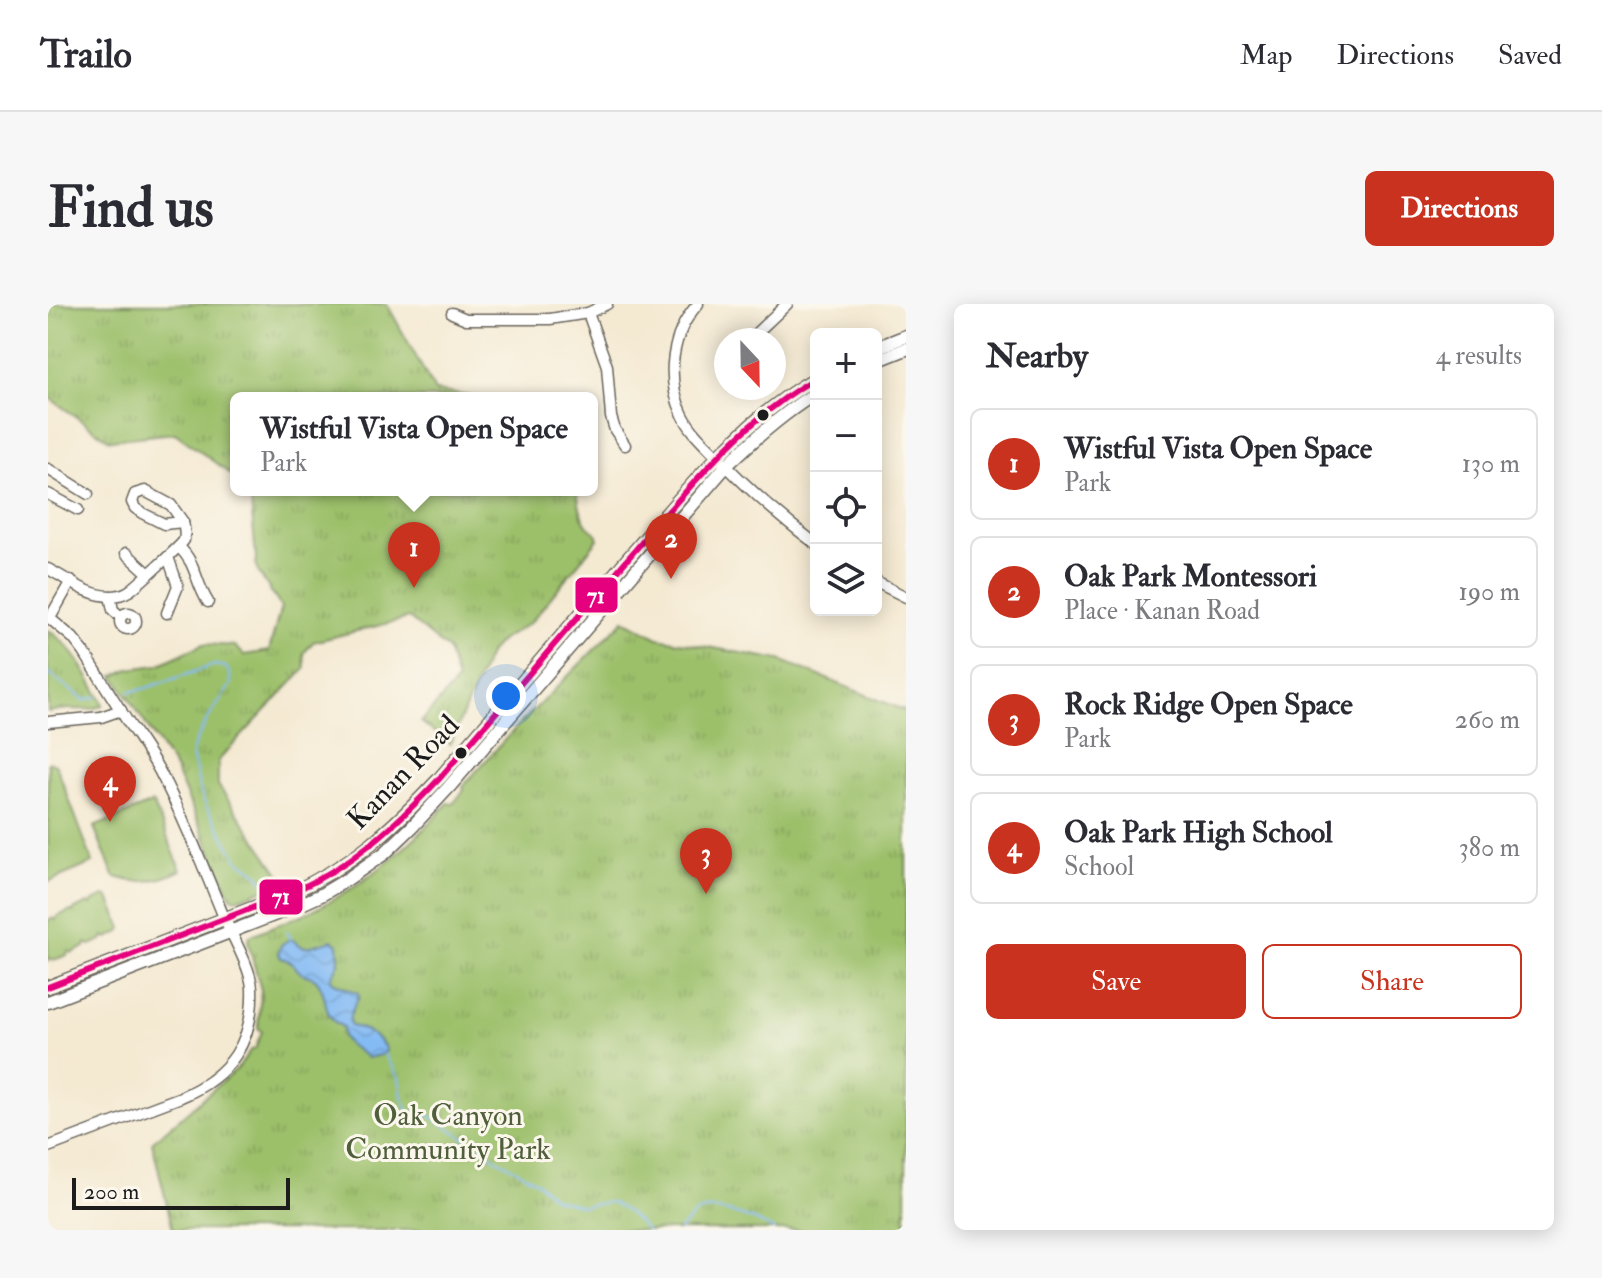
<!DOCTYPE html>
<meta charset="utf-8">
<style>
:root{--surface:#fff;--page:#f7f7f7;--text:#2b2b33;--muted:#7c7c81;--line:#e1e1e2;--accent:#c8321e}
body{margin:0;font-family:"IM FELL Double Pica",serif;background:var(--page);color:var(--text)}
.controls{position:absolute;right:24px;top:24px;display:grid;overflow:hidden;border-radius:12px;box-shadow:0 4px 20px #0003}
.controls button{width:72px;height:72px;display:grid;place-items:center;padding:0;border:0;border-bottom:2px solid var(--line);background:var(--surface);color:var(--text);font:40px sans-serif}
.compass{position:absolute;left:666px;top:24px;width:72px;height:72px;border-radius:50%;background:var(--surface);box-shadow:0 4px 20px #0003;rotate:158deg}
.scale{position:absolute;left:24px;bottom:20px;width:218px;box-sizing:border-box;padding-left:8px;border:4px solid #1c1c1c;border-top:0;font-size:22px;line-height:28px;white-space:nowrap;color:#1c1c1c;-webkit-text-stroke:6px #fbf7ec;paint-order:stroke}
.you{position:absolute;left:458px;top:392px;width:28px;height:28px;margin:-20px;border:6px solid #fff;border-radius:50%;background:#1a73e8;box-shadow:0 0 0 12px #1a73e833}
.badge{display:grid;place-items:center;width:52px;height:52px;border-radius:50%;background:var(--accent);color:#fff;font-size:26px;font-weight:700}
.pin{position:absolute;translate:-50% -66px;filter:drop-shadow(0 2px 4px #0008)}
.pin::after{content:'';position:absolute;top:42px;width:28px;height:24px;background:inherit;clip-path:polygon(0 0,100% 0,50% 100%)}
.popup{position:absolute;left:182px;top:88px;width:368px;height:104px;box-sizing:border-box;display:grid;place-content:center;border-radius:12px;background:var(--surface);filter:drop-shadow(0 2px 6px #0005);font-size:26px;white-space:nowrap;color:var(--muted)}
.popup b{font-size:30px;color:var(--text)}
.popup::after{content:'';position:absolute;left:50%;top:100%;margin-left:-16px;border:16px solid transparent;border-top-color:var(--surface)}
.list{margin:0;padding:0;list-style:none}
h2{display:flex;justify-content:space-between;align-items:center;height:104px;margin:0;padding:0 32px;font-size:34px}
h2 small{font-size:26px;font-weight:400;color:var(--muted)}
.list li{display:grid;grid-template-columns:52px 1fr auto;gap:24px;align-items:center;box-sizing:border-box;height:112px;margin:0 16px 16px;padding:0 16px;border:2px solid var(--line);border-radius:12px}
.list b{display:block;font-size:30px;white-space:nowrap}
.list p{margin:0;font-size:26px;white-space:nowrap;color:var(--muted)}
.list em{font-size:26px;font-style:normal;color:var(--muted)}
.actions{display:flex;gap:16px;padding:24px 32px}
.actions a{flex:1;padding:18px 0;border:2px solid var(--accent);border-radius:12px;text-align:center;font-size:28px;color:var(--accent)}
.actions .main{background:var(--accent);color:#fff}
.icon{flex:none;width:44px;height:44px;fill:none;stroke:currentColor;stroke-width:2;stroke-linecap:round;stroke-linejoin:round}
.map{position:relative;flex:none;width:858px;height:926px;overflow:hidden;border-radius:12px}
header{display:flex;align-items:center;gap:48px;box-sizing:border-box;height:112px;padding:0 40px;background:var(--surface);border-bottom:2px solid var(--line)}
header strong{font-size:38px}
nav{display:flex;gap:44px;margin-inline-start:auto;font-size:28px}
.intro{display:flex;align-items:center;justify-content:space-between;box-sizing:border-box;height:192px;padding:0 48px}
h1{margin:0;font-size:56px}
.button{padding:20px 36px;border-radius:12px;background:var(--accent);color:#fff;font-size:28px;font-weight:700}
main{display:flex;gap:48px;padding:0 48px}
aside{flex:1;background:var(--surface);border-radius:12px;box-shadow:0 4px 20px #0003}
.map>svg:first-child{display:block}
.grass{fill:#9cc06a;stroke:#5c6e43;stroke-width:2}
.park{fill:url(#park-tufts);stroke:#5c6e43;stroke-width:2}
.water{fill:url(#water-waves);stroke:#506c88;stroke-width:2}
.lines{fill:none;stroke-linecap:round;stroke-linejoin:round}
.stream{stroke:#85bbf4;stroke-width:2}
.minor-casing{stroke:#68645b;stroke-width:13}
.major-casing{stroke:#68645b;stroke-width:15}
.minor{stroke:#fff;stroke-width:10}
.major{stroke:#fff;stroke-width:12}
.bus-1-casing{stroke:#fbf7ec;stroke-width:12}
.bus-1{stroke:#e5007d;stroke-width:6}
.bus-dot{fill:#1c1c1c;stroke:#fbf7ec;stroke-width:3}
.labels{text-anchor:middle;stroke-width:6;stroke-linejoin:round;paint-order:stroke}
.street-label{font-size:30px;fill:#1c1c1c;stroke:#fbf7ec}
.park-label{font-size:30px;fill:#4f5e3b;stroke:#fbf7ec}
.line-badge{stroke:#fbf7ec;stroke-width:3}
.badge-label{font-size:22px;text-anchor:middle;font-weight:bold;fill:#fff}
</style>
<header>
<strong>Trailo</strong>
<nav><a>Map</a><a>Directions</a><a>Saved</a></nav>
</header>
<div class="intro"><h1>Find us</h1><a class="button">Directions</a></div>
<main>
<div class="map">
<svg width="858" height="926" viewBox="0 0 858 926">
<defs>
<pattern id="park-tufts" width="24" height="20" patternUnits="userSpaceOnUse" patternTransform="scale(2)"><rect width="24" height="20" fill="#9cc06a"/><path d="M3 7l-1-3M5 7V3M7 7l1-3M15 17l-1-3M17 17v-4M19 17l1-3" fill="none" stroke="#86a45b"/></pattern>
<pattern id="water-waves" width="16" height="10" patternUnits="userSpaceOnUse" patternTransform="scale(2)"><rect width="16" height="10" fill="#85bbf4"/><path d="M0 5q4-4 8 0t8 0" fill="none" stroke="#72a0d1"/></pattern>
</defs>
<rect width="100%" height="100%" fill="#fbf7ec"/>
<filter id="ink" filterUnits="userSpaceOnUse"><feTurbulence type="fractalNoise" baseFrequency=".0125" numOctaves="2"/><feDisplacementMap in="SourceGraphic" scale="16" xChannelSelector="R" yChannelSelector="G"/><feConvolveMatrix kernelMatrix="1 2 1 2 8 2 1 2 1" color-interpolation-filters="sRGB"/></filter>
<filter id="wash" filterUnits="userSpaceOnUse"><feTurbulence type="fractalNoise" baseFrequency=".006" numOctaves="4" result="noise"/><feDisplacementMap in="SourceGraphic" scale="32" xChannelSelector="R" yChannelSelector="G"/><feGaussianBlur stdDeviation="1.8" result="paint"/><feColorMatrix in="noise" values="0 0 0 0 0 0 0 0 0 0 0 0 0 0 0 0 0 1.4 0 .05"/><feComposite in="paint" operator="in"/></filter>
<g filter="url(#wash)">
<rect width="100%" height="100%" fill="#f4e9d1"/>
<!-- grass -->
<g class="grass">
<polygon points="2,458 8,461 45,559 0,578 0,459"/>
<path d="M104 499 106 501 133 566C112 577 90 581 68 573L66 572 46 523Z"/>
<polygon points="57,592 61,594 74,624 72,628 60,634 56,632 54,636 42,641 38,639 37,643 24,649 20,647 19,651 6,656 2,654 0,658 0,616 4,614 8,616 9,612 22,607 25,608 27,605 40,599 43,601 45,597"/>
</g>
<!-- park -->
<g class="park">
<polygon points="0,0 339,0 387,87 438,94 188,94 188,174 127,129 61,136 0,93"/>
<path d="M202 186H529C531 202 533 220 548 229L550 235 483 318 452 337 442 348 402 440 373 418 409 377 400 346 361 314 265 338 256 349 257 365 170 457V481L237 578 189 595 183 593 126 463 66 372 81 365 110 361 155 340 187 342 196 351 221 347 233 303 209 266Z"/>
<path d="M576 316 610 334 732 356 858 407V926H125L104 838 190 764 203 746 207 745 214 728 210 724 213 686 200 638 201 633 206 630C233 619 261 610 286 595 330 570 367 537 400 499L405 500 416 486 415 482 461 431Z"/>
<path d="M0 326C26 342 39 372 54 397L55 401C44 407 34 405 21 405 14 405 7 407 0 408Z"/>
</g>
<!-- water -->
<path class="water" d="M243 635 255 643H260L284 636 290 640 291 659 283 673 284 678 310 689 311 693C307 702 298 712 303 722 316 724 332 733 338 746L336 750 319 754C309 743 292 742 295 723 272 712 282 695 270 678 266 671 260 673 253 669 243 661 250 659 233 654L230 648 234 640Z"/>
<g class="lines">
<!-- stream -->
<g class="stream">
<polyline points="0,369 36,396 49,393"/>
<polyline points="81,388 95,385 167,361 178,363 182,370 183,380 159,416 146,441 144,451 153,489 159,504 190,556 211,571 219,583"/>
<polyline points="239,627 243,635"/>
<polyline points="336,750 351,774 354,793 360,807 382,812 444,852 488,877 506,894 534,902 563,898 580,908 599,926"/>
<path d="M631 926C637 921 643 912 650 908 668 900 710 916 726 926"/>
</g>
</g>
</g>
<g filter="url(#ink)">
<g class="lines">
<!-- minor casing -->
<g class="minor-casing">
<g id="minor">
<path d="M650 0C623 30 617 74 635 111 642 126 654 137 666 149 697 182 732 213 768 240"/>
<polyline points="404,9 418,15 502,15 540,9 559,0"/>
<polyline points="540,9 559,62 563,113 567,126 577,141"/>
<polyline points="701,36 739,0"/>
<polyline points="0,165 40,190"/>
<polygon points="97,187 123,201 135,218 116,220 94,209 87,204 84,198 87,190"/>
<polyline points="0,190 30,206"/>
<path d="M131 243C149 260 147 278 160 298"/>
<polyline points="78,249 100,269"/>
<path d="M0 265C20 275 39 292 63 292 68 292 76 290 81 287 86 284 134 241 136 236 138 230 136 224 135 218"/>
<polyline points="828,278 858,293"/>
<polyline points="62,292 65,306 73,313"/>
<circle cx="80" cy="317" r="8"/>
<polyline points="119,309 130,282 120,253"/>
<path d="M0 313 25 334 36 348C50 370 64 393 78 415 89 432 101 448 111 466 135 512 155 562 175 611 183 630 203 664 204 684 206 738 182 772 133 793L0 843"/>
<polyline points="2,314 23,277"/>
<polyline points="0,418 53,413 73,406"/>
</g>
</g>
<!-- major casing -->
<g class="major-casing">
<g id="major">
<polyline points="828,44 858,32"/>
<polyline points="828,57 858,45"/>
<path d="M0 683 243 589C305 561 346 523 391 475 453 402 515 330 577 258 634 192 691 118 768 74"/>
<path d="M0 698 249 602 273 591 298 576 337 549 364 523 401 483 678 162C706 135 735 109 768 89"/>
</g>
</g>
<!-- minor -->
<use href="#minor" class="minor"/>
<!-- major -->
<use href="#major" class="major"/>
<!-- bus-1 casing -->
<g class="bus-1-casing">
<path id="bus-1" d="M0 683 243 589C305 561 346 523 391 475 453 402 515 330 577 258 634 192 691 118 768 74"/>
</g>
<!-- bus-1 -->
<use href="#bus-1" class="bus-1"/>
</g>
</g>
<!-- markers -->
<g class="bus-dot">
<circle cx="715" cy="111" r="7"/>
<circle cx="413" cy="449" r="7"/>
</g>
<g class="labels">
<!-- street labels -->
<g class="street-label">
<text transform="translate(355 468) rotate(-46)" y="10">Kanan Road</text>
</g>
<!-- park labels -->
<g class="park-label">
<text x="400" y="821">Oak Canyon<tspan x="400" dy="34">Community Park</tspan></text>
</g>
</g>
<g class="line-badge">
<rect x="526" y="272" width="45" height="38" rx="8" fill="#e5007d"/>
<rect x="210" y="574" width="46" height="38" rx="8" fill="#e5007d"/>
</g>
<g class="badge-label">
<text x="548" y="299">71</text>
<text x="233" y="600">71</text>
</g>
</svg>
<div class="controls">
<button>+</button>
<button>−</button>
<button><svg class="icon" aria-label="locate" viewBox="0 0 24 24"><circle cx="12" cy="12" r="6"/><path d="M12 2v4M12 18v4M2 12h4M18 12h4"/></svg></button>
<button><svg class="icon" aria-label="layers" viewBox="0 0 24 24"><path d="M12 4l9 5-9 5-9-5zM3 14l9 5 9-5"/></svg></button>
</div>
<svg class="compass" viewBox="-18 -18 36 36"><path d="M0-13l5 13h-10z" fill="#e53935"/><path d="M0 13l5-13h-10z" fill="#7c7c81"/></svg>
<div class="scale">200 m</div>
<div class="you"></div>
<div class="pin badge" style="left:366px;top:284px">1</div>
<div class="popup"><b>Wistful Vista Open Space</b>Park</div>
<div class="pin badge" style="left:623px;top:275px">2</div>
<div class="pin badge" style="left:658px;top:590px">3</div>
<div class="pin badge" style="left:62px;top:518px">4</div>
</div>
<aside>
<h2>Nearby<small>4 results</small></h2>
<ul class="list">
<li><span class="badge">1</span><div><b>Wistful Vista Open Space</b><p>Park</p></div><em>130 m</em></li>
<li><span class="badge">2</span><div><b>Oak Park Montessori</b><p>Place · Kanan Road</p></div><em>190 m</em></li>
<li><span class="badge">3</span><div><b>Rock Ridge Open Space</b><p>Park</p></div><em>260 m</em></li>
<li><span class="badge">4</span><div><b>Oak Park High School</b><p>School</p></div><em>380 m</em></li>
</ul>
<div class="actions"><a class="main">Save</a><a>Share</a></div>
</aside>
</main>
